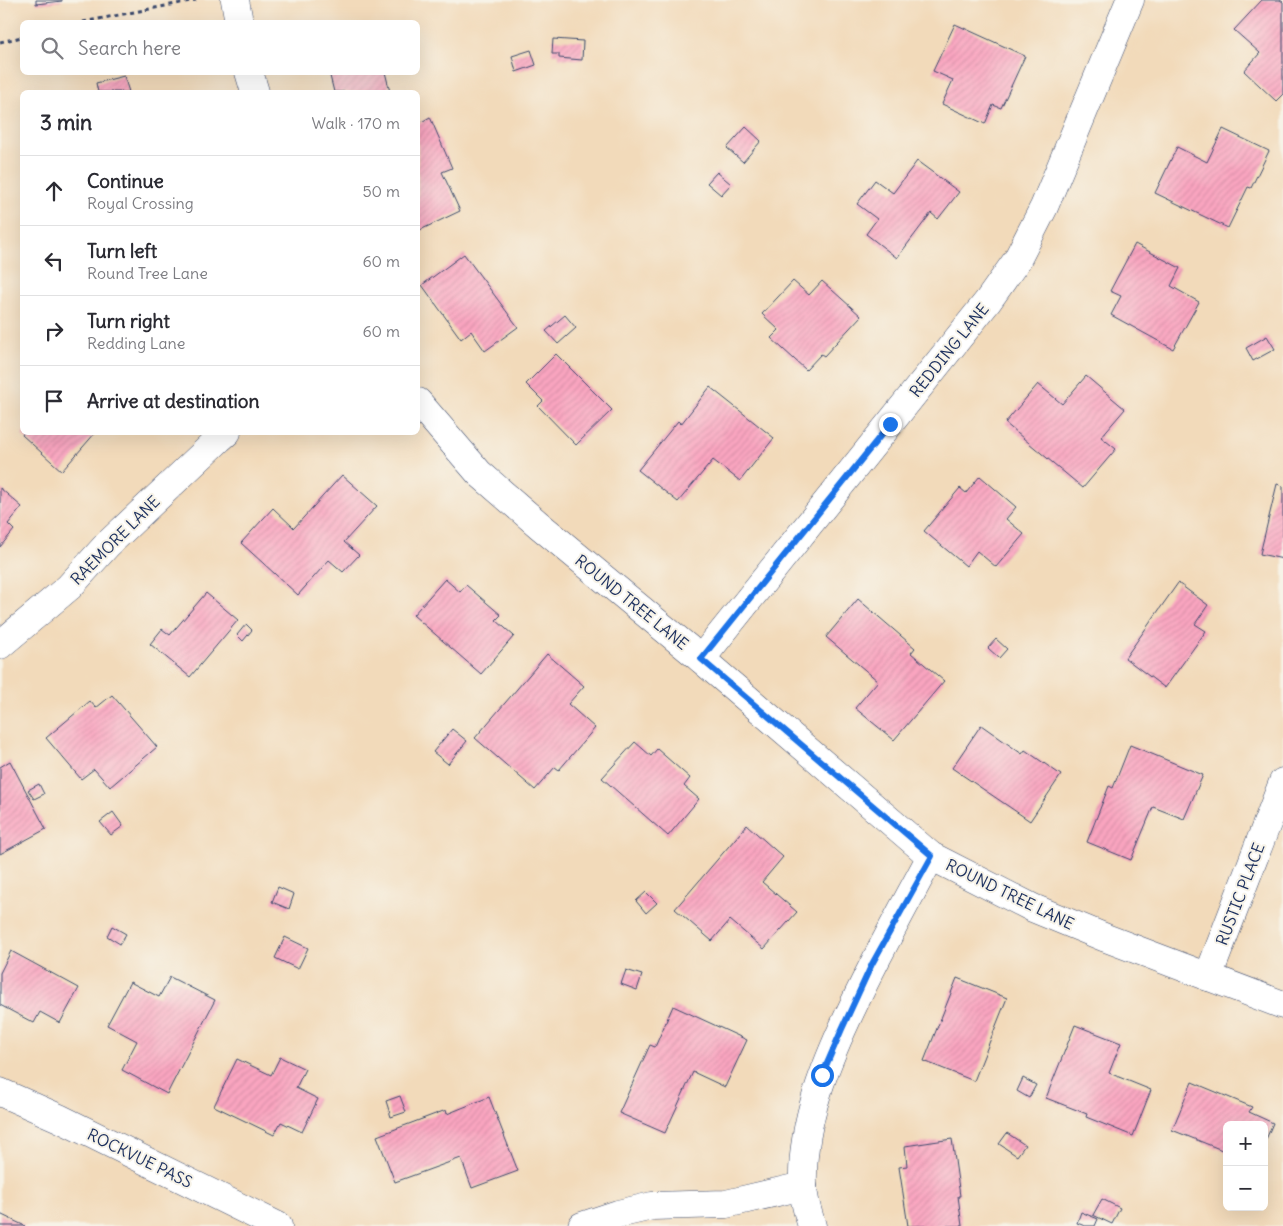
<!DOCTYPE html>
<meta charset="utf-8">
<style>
:root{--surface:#fff;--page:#f7f7f7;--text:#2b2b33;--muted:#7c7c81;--line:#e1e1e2}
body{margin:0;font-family:Delius,sans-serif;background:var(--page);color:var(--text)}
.controls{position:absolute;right:15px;bottom:15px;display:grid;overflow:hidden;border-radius:8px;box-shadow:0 5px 20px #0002}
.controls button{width:45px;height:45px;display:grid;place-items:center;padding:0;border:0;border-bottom:1px solid var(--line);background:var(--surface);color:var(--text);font:25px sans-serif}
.stop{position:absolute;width:15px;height:15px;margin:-11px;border:4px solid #1a73e8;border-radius:50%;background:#fff}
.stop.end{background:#1a73e8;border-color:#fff;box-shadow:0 1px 5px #0008}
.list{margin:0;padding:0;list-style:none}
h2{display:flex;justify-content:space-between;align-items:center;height:65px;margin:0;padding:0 20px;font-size:21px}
h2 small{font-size:16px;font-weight:400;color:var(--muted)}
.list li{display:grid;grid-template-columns:32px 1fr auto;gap:15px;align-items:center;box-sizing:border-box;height:70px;padding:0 20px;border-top:1px solid var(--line)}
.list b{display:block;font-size:19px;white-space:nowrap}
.list p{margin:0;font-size:16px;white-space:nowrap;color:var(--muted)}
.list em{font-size:16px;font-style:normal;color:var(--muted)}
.icon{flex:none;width:28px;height:28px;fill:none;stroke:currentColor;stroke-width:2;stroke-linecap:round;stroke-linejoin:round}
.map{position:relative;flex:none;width:1283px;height:1226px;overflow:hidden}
.search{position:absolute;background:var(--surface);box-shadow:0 5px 20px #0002;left:20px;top:20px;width:400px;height:55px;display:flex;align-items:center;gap:12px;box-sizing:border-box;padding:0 18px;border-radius:8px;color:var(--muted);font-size:19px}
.panel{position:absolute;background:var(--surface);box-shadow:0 5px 20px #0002;left:20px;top:90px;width:400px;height:345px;border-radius:8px}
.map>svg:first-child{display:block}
.building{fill:url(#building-hatch)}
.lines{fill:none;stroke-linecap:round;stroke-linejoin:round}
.minor-casing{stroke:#3b496c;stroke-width:29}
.path{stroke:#3b496c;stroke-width:3;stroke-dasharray:4 4;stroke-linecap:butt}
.minor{stroke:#fff;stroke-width:28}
.route{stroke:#1a73e8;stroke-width:6}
.labels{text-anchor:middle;stroke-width:4;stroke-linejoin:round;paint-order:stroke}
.street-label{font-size:16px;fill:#1b2f5e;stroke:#f7f3e8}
</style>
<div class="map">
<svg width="1283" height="1226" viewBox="0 0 1283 1226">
<defs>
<pattern id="building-hatch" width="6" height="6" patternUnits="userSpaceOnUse" patternTransform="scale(1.25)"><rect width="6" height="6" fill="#faa5c0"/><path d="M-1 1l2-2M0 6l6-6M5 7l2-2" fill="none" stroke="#d68ea7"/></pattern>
</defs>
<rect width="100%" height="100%" fill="#f7f3e8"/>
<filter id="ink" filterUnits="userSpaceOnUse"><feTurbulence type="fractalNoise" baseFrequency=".02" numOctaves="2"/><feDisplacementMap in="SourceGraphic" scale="10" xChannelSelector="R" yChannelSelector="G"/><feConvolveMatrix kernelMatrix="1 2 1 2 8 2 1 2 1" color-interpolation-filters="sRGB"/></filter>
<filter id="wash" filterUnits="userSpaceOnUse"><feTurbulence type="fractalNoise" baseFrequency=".0096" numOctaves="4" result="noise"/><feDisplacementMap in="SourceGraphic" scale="20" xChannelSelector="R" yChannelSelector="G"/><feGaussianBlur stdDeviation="1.12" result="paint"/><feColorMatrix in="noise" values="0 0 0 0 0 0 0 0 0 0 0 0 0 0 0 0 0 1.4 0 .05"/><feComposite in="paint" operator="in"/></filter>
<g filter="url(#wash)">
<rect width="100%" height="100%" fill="#f2daba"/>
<g id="blocks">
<!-- building -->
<g class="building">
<polygon points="36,0 62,0 62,1 36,4"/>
<polygon points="1262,0 1280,0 1283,2 1283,94 1276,101 1244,71 1260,53 1234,30"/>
<polygon points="955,24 1025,56 1001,108 993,105 985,124 942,104 953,80 933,71"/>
<polygon points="553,39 583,41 582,60 559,58 559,54 552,54"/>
<polygon points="531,50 536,65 516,72 512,56"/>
<polygon points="329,72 385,72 390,92 334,92"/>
<polygon points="124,76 129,92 98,92 96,83"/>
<polygon points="430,117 452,168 442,172 460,211 418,231 418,124"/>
<polygon points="746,127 761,141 743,162 727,148"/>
<polygon points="1223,129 1269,151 1251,188 1248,187 1228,228 1155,193 1177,147 1207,162"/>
<polygon points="917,161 959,192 938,219 931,213 897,258 866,234 877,219 857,204 875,180 893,193"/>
<polygon points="717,172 731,184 721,195 707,183"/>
<polygon points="1135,244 1180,268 1171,286 1199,302 1173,349 1111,315 1121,296 1110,291"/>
<polygon points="464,254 518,327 485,351 471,331 461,339 422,285"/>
<polygon points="793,281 809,295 822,281 861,316 824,356 821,354 806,370 771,338 779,330 762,314"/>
<polygon points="565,315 576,328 558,344 546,331"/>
<polygon points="1267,336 1275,349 1253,361 1246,348"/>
<polygon points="556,354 612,410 576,445 538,406 543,401 526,384"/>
<polygon points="1086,376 1125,409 1101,437 1116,449 1083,488 1005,423 1038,384 1062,404"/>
<polygon points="710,387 774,438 740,481 713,460 678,502 638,470 678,421 681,424"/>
<polygon points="24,432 96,432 62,471 22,435"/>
<polygon points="342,475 377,506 344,542 359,555 343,572 329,560 298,595 241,543 273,508 294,528"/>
<polygon points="980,476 1016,507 1006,519 1024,534 996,567 977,551 966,566 924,531 960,488 966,493"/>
<polygon points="1277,484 1283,486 1283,559 1260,554"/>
<polygon points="0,488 22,507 8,524 14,530 0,547"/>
<polygon points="445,579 460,592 466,585 501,615 496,620 514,636 481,674 413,615"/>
<polygon points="1178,583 1208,605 1195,624 1206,631 1165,688 1125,658"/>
<polygon points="206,593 238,620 190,677 150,644 162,629 170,635"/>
<polygon points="858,599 915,648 911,653 944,681 894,740 855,708 878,681 826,637"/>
<polygon points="246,624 252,630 243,641 237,635"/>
<polygon points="996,639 1007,649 999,658 988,648"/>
<polygon points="547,654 584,686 568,704 595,728 559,770 555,767 535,790 475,738"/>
<polygon points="112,695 157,747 110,787 94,769 81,779 46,738 90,701 96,708"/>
<polygon points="981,725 1022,754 1025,750 1061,775 1030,821 952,768"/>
<polygon points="452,729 467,741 448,764 433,752"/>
<polygon points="635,742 651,756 657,749 690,778 684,786 699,799 668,836 602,778"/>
<polygon points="1130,745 1203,775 1184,819 1153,807 1131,860 1087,842 1109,786 1113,788"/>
<polygon points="10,761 46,829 0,854 0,767"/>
<polygon points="39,784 44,794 34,799 28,790"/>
<polygon points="113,812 123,826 111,835 100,822"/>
<polygon points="747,825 783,857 762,882 797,912 764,949 730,920 712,941 675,909"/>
<polygon points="278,887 294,894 289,909 272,902"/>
<polygon points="646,892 657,903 646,913 636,901"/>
<polygon points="112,926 126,934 120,944 107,936"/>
<polygon points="285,937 308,948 298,969 275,958"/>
<polygon points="11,951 79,988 60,1023 40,1012 34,1023 0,1005 0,973"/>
<polygon points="626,970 642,975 637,990 621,984"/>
<polygon points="170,977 215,1000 167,1094 122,1070 137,1041 107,1025 130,982 159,997"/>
<polygon points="957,978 1007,998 974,1081 924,1061"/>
<polygon points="673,1006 747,1040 725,1087 693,1072 665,1133 619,1113 650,1045 655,1047"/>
<polygon points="1075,1025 1121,1043 1109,1073 1151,1090 1133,1136 1086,1117 1087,1114 1046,1098"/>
<polygon points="280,1057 305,1069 296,1088 318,1099 302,1132 281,1122 274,1135 214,1106 237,1059 271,1075"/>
<polygon points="1023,1078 1036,1085 1029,1098 1017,1091"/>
<polygon points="1192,1082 1252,1107 1249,1112 1273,1123 1264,1144 1264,1125 1227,1125 1227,1152 1172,1130"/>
<polygon points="400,1096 406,1112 391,1117 386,1101"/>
<polygon points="489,1097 518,1171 472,1188 461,1158 395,1182 377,1136 446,1110 447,1114"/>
<polygon points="1007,1133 1025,1145 1017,1156 999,1144"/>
<polygon points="952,1139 960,1196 958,1196 962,1226 908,1226 899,1167 907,1166 905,1146"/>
<polygon points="1102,1199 1120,1208 1112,1224 1093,1215"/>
<polygon points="1081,1212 1098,1219 1095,1226 1085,1226 1077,1223"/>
<polygon points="0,1214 25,1226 0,1226"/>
</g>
</g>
</g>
<g filter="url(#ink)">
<use href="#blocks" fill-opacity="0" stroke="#3b496c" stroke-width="1"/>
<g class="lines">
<!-- minor casing -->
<g class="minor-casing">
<g id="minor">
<polyline points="235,0 239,22"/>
<polyline points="249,72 255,92"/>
<polyline points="418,402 479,473 539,525 701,659 931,856 1033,908 1106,938 1283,1005"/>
<polyline points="0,645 69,587 107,545 219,439 227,432"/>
<polyline points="701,659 988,301 1017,260 1044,207 1130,0"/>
<polyline points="1208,977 1283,782"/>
<polyline points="0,1092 59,1118 278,1226"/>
<polyline points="582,1226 618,1214 652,1206 726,1204 803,1186"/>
<path d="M812 1226C808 1213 803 1199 803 1185 801 1121 827 1060 854 1004 878 953 905 905 931 856"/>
</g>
</g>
<!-- path -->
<g class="path">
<polyline points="83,22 196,0"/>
<polyline points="0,42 22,37"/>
</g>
<!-- minor -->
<use href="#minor" class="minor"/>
</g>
</g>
<g class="lines" filter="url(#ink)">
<!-- route -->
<polyline class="route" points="822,1075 842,1029 872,964 932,856 701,659 890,424"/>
</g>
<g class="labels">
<!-- street labels -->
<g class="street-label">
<text transform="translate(949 350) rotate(-51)" y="6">REDDING LANE</text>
<text transform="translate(115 540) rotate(-45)" y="6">RAEMORE LANE</text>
<text transform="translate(632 602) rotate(39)" y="6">ROUND TREE LANE</text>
<text transform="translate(1010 894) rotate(26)" y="6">ROUND TREE LANE</text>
<text transform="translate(1240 894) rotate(-69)" y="6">RUSTIC PLACE</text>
<text transform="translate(140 1158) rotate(26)" y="6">ROCKVUE PASS</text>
</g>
</g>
</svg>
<div class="controls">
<button>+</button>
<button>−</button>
</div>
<div class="stop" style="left:822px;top:1075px"></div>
<div class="stop end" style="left:890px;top:424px"></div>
<div class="search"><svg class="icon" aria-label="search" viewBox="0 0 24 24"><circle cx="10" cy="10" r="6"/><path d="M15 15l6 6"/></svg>Search here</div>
<section class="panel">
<h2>3 min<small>Walk · 170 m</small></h2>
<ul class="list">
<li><svg class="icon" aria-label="ahead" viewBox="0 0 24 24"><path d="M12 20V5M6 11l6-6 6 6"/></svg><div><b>Continue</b><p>Royal Crossing</p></div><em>50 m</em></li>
<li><svg class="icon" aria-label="left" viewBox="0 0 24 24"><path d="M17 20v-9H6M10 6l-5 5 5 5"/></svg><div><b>Turn left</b><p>Round Tree Lane</p></div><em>60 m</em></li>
<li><svg class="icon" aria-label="right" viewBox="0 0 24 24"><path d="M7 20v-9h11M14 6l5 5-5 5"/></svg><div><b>Turn right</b><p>Redding Lane</p></div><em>60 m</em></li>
<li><svg class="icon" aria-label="arrive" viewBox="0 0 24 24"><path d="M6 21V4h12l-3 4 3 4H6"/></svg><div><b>Arrive at destination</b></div></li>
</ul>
</section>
</div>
